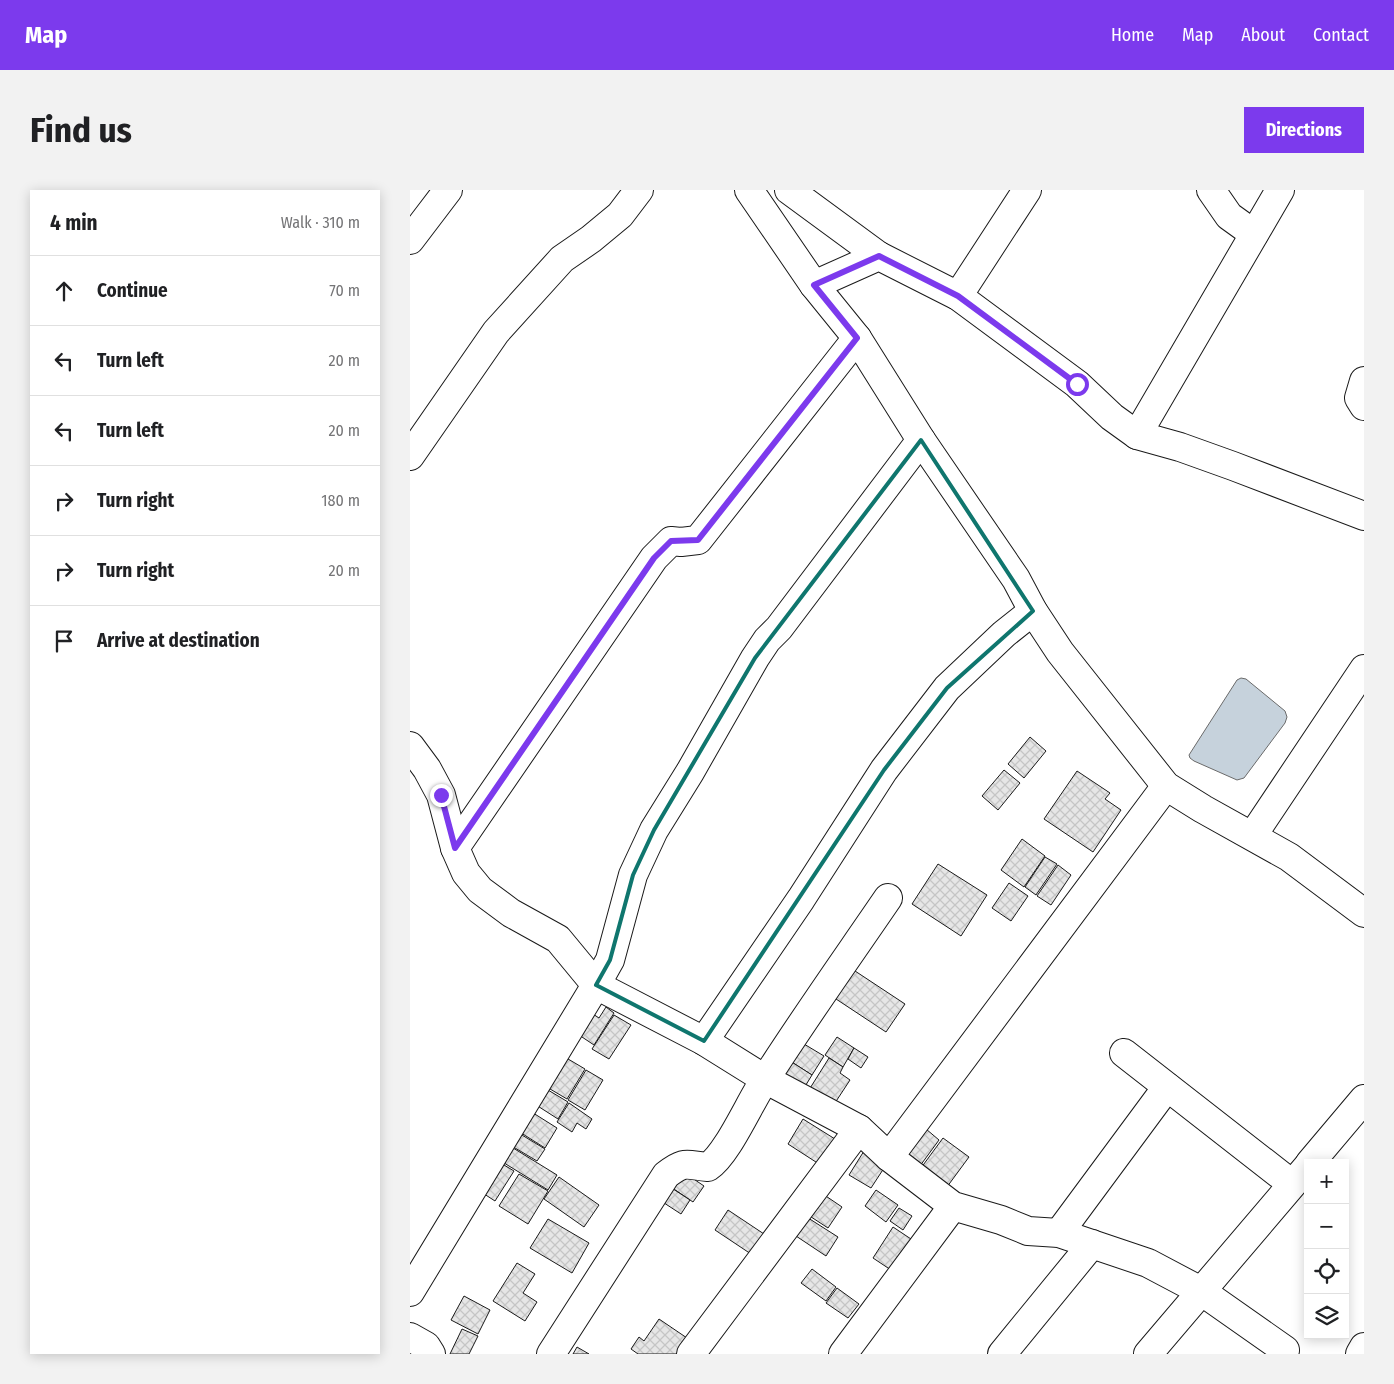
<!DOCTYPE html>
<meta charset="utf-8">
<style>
:root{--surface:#fff;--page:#f2f2f2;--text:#202124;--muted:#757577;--line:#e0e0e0;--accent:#7c3aed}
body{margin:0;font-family:"Fira Sans Condensed",sans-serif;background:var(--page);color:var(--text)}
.controls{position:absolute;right:15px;bottom:15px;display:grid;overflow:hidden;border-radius:0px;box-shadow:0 2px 12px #0003}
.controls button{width:45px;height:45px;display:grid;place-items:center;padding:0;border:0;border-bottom:1px solid var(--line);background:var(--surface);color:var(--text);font:25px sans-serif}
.stop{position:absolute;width:15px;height:15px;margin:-11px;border:4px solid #7c3aed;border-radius:50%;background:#fff}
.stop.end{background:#7c3aed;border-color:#fff;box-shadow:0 1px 5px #0008}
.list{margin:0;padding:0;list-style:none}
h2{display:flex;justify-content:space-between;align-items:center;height:65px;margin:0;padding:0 20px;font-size:21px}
h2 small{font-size:16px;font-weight:400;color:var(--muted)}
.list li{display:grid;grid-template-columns:32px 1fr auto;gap:15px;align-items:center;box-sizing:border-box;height:70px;padding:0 20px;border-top:1px solid var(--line)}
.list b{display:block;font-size:19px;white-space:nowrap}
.list em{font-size:16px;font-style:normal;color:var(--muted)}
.icon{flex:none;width:28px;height:28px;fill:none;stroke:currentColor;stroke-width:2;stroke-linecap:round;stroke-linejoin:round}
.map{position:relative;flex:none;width:954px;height:1164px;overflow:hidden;border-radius:0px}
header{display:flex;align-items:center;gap:30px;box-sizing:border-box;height:70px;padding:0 25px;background:var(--accent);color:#fff}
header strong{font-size:24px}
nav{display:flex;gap:28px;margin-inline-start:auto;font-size:18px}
.intro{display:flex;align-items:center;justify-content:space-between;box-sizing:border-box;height:120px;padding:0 30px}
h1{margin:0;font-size:35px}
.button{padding:12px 22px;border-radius:0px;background:var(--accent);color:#fff;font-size:18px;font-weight:700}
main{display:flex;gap:30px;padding:0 30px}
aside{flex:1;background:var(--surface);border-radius:0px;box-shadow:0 2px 12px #0003}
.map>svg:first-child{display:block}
.water{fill:#c6d2dc;stroke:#6a6a6a}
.building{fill:url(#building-cross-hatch);stroke:#1a1a1a}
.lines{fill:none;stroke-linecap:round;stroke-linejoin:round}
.minor-casing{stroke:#1a1a1a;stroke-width:30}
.minor{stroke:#fff;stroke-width:28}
.route{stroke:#7c3aed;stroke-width:6}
.marked{fill:none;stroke:#0f766e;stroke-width:4;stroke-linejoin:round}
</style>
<header>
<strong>Map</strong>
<nav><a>Home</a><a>Map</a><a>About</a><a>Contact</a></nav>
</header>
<div class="intro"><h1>Find us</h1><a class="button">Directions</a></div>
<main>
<aside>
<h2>4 min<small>Walk · 310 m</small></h2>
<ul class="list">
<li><svg class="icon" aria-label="ahead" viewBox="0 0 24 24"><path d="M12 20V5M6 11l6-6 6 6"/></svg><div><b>Continue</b></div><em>70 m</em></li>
<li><svg class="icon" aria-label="left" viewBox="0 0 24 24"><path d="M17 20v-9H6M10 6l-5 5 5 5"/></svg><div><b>Turn left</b></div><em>20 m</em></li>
<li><svg class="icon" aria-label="left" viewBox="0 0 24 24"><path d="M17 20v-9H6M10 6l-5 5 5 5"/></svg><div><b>Turn left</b></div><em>20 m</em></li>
<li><svg class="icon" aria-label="right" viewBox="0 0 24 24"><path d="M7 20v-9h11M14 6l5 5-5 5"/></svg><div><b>Turn right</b></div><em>180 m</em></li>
<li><svg class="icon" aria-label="right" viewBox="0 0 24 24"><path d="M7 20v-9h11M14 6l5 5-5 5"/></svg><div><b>Turn right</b></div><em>20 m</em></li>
<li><svg class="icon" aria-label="arrive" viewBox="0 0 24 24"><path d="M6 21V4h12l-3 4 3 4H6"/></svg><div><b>Arrive at destination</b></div></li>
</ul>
</aside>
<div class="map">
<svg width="954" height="1164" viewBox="0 0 954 1164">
<defs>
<pattern id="building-cross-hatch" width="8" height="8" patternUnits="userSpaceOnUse" patternTransform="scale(1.25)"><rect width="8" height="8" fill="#e6e6e6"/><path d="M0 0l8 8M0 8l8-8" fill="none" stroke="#c5c5c5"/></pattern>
</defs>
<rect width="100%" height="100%" fill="#fff"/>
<!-- water -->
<polygon class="water" points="831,488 836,489 875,521 877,527 875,533 834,588 827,590 784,571 780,568 779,565 827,490"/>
<!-- building -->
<g class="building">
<polygon points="620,547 636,561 614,588 598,574"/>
<polygon points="594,580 610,593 588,620 572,606"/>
<polygon points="667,581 700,603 695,609 711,620 683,662 634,629"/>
<polygon points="612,649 635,666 614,697 591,680"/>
<polygon points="635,667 647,674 626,705 615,697"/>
<polygon points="528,674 577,705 551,746 502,714"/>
<polygon points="648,675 661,685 641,715 627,706"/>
<polygon points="599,693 618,706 601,731 582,718"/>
<polygon points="442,779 495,814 476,842 423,807"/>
<polygon points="196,817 204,823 184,855 169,845 183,824 189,828"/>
<polygon points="204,825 221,835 199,869 182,859"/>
<polygon points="427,847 444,858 433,877 415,865"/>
<polygon points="389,851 414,866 402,885 377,869"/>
<polygon points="444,858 458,867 451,878 438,869"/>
<polygon points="153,866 175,879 157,909 135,896"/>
<polygon points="419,868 433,877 430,883 440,890 421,919 397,903"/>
<polygon points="377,869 402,885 391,903 366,887"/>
<polygon points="176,880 193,890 175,920 158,910"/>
<polygon points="133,897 158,912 148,929 123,913"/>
<polygon points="159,913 182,929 176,939 167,933 162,942 147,932"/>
<polygon points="120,921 147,938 135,958 108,941"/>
<polygon points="393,929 425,949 409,974 378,954"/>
<polygon points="516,939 529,950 507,980 494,971"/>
<polygon points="107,942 135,959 127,971 100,955"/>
<polygon points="533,948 559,967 534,1001 508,982"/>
<polygon points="95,953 147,985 138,1000 86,968"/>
<polygon points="454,961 476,975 461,998 439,985"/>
<polygon points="84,969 104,981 85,1011 65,998"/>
<polygon points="269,979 294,996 283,1012 258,995"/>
<polygon points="109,984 138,1001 118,1034 89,1016"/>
<polygon points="149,987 189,1015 174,1037 134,1009"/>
<polygon points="257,995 280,1010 271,1024 248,1009"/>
<polygon points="407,1000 432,1017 418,1038 392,1021"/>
<polygon points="466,1000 488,1015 476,1032 455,1016"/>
<polygon points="489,1018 502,1026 493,1040 480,1031"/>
<polygon points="318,1020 357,1046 344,1066 305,1040"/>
<polygon points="395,1026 428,1047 416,1066 383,1044"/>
<polygon points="138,1029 179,1053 162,1083 120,1058"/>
<polygon points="483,1037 504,1051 484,1082 463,1068"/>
<polygon points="107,1073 125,1084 113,1103 127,1112 115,1131 83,1111"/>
<polygon points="402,1079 426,1097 416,1111 391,1093"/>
<polygon points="427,1098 449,1114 438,1128 416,1113"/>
<polygon points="54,1106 80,1120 68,1144 41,1130"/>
<polygon points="249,1129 277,1148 267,1164 228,1164 221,1159 229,1147 234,1151"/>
<polygon points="52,1139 68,1146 59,1164 40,1164"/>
<polygon points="167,1157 179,1164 163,1164"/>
</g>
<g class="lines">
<!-- minor casing -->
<g class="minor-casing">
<g id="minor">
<polyline points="339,0 404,95 447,148 511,250 606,389 623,421 650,462 756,596 793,619 879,667 954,723"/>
<polyline points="379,0 469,66"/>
<polyline points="801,0 819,26 844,44"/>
<polyline points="0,50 38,0"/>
<polyline points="404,95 469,66 548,106 667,194 702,227 727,245 770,257 823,276 954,326"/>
<polyline points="548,106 617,0"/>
<polyline points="954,191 949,208 954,216"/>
<polyline points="727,245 870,0"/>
<polyline points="0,266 86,142 152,69 181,49 210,25 229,0"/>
<polyline points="0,556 17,579 31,605 45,658 56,683 70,700 101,723 148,749 186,795 294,851 355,889 449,939 479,967 543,1016 591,1030 618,1041 649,1043 738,1073 791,1101 875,1160"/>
<polyline points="843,645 954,479"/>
<polyline points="45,658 244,368 261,351 271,352 288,350 447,148"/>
<polyline points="294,851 391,709 474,580 537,498 594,444 623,421"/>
<polyline points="714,863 882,994"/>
<polyline points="479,967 756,596"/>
<polyline points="900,973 954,909"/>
<polyline points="649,1043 757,897"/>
<polyline points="0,1102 186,795 200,770 223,685 244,640 280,582 345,468 357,450 369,438 511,250"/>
<polyline points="0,1147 16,1156 21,1164"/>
<path d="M141 1164 256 985C275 970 276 975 298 977 318 964 341 909 356 888 395 827 437 768 478 708"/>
<polyline points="281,1164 449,939"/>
<polyline points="433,1164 543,1016"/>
<polyline points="592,1164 682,1054"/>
<polyline points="738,1164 898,976"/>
<polyline points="950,1164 954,1157"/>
</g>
</g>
<!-- minor -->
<use href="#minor" class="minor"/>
</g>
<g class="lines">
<!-- route -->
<polyline class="route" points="31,605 45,658 244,368 261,351 288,350 447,148 404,95 469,66 548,106 667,194"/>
</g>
<!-- marked area -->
<path class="marked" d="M511 250 623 421 537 498 474 580 294 851 186 795 200 770 223 685 244 640 345 468Z"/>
</svg>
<div class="controls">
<button>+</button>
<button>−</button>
<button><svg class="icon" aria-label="locate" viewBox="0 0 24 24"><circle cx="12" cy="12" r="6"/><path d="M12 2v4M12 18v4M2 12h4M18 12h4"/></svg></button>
<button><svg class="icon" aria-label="layers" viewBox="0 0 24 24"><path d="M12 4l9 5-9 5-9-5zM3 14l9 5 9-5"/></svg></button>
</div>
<div class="stop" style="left:667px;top:194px"></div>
<div class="stop end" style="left:31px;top:605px"></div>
</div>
</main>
